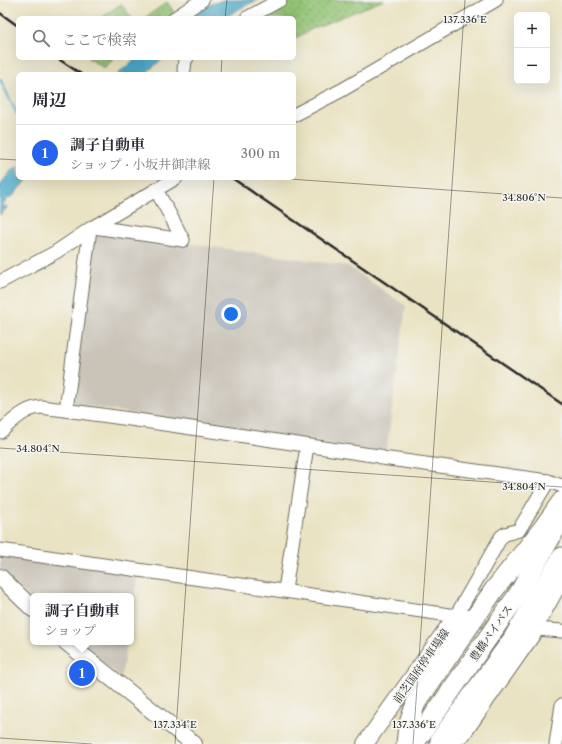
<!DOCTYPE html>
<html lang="ja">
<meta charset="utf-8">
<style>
:root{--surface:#fff;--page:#f7f7f7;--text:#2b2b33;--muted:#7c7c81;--line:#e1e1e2;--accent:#2563eb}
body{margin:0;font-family:"Libre Caslon Text","Noto Serif JP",serif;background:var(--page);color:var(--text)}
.controls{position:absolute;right:12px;top:12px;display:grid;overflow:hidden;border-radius:6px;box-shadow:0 4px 16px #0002}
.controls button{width:36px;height:36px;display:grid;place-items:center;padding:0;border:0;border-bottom:1px solid var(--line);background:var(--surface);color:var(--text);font:20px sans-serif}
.you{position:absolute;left:231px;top:314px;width:14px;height:14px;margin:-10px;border:3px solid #fff;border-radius:50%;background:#1a73e8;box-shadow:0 0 0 6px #1a73e833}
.badge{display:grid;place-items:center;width:26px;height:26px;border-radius:50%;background:var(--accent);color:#fff;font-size:13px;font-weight:700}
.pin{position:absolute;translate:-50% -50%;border:2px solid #fff;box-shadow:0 1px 4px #0006}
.popup{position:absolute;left:30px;top:593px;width:104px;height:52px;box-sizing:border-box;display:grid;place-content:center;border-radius:6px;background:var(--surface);filter:drop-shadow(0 1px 3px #0005);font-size:13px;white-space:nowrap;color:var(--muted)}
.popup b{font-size:15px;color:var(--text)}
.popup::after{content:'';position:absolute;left:50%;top:100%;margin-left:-8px;border:8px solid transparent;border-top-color:var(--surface)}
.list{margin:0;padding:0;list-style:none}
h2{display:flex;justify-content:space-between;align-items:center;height:52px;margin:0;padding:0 16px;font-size:17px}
h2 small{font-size:13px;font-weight:400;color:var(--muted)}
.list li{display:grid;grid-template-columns:26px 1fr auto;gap:12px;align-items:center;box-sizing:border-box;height:56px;padding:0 16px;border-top:1px solid var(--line)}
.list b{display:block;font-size:15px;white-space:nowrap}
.list p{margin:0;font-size:13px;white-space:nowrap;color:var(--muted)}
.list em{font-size:13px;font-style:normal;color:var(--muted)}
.icon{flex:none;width:22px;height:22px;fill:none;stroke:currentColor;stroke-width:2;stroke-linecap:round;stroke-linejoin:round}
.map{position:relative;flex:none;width:562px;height:744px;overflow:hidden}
.search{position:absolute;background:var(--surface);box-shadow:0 4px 16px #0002;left:16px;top:16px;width:280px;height:44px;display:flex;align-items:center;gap:10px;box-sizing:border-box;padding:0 14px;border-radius:6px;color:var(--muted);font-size:15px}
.panel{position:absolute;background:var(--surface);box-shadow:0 4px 16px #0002;left:16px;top:72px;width:280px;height:108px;border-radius:6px}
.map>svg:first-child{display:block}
.industrial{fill:#c9c3b8}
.grass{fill:url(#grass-dots);stroke:#5e764e}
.water{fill:#49a8c8;stroke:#3a6a7a}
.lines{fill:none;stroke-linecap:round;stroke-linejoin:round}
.stream{stroke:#49a8c8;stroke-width:2.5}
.major-tunnel{stroke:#c4bea5;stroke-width:16;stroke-dasharray:16 8;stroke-linecap:butt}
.minor-casing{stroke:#6e6b60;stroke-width:15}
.major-casing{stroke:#6e6b60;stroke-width:18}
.highway-casing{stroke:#6e6b60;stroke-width:21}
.minor{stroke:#fff;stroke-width:13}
.major{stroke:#fff;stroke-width:16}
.highway{stroke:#fff;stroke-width:19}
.rail{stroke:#2b2b2b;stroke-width:2.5}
.ticks{fill:none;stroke:#2b2b2b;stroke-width:1;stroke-opacity:0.45}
.labels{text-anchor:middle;stroke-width:3;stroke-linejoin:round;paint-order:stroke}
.street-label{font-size:11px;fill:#2b2b2b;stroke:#f6f6f2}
.ticks-label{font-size:10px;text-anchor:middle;fill:#2b2b2b;stroke:#f6f6f2;stroke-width:3;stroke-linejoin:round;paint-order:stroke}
</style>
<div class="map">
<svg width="562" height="744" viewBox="0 0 562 744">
<defs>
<pattern id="grass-dots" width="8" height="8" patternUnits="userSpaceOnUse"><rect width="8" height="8" fill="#91c272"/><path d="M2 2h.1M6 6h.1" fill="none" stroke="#779e5e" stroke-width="1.8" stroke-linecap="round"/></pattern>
</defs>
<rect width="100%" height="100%" fill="#f6f6f2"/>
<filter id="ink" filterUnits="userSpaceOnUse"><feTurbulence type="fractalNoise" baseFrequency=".025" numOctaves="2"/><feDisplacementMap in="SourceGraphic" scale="8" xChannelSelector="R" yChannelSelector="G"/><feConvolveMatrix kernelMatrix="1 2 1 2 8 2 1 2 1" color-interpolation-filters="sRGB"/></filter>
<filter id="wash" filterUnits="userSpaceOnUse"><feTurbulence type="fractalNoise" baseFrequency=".012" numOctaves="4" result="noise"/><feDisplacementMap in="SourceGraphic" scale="16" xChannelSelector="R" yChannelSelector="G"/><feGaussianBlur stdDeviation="0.9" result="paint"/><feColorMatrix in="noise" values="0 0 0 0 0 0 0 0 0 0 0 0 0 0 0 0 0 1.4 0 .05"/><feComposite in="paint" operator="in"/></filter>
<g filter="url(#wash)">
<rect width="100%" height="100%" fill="#eae3c3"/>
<!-- industrial -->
<g class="industrial">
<polygon points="95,230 348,266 406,306 386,453 71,404"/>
<polygon points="0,552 138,573 131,617 131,596 33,596 33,601 0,570"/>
<polygon points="77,642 127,642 121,678"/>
</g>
<!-- grass -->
<g class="grass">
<polygon points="291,0 384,0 312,29 294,39 294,18 263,18 261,15"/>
<polygon points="167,2 175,14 168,18 145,18"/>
<polygon points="121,4 132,18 101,18"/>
<polygon points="88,58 115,58 104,68"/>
</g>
<!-- water -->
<g class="water">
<polygon points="223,0 257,0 237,10 224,18 191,18 209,5"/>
<polygon points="136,58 164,58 150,69 146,74 118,74"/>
<polygon points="18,167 18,178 30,178 20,187 14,195 8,198 2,207 7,206 6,209 0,215 0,185 12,170"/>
</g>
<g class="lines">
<!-- stream -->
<polyline class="stream" points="0,79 18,116"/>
</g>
</g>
<g filter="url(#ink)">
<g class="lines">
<!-- major-tunnel -->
<polyline class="major-tunnel" points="468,618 526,626"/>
<!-- minor casing -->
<g class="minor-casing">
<g id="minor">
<polyline points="175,18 202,0"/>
<polyline points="247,18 280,0"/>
<polyline points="184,70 185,59 187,58"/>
<polyline points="294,115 342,90 496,0"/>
<polyline points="156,190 169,213 183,240"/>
<polyline points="94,227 183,240"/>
<polyline points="0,282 56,252 90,229 176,178"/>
<polyline points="66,410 90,229"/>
<path d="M0 432C12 422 24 408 41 407 154 421 266 440 379 456L382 458 548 481"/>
<polyline points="0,550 456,616 501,537 505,534 519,530 548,481 562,486"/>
<polyline points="285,590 307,446"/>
<polyline points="536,629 562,631"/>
<polyline points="556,744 562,705"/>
</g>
</g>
<!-- major casing -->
<g class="major-casing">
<g id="major">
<polyline points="0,577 33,609"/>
<polyline points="530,626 538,621 562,578"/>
<polyline points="66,642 194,744"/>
<polyline points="365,744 456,616 468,618"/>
<polyline points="438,744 440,740 454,739 463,733 536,629 538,621"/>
</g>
</g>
<!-- highway casing -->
<g class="highway-casing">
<g id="highway">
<polyline points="440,740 512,640 562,557"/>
<polyline points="406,744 408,726 416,703 494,590 543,528 562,501"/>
<polyline points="414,744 519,593 559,523"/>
</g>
</g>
<!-- minor -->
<use href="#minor" class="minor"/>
<!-- major -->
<use href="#major" class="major"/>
<!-- highway -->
<use href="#highway" class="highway"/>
<!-- rail -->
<g class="rail">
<polyline points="0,13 18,26"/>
<polyline points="57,58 81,74"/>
<polyline points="232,178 562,404"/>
</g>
</g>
</g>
<!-- ticks -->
<path class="ticks" d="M225 18 227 0M221 74 222 58M0 159 18 160M275 178 562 198M0 448 562 487M0 738 92 744M175 744 214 178M413 744 465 0"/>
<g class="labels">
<!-- street labels -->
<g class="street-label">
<text transform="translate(491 633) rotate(-55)" y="4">豊橋バイパス</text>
<text transform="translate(421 666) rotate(-55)" y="4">前芝国府停車場線</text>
</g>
</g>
<g class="ticks-label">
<text x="465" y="23">137.336°E</text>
<text x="524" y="201">34.806°N</text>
<text x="38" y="452">34.804°N</text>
<text x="524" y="490">34.804°N</text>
<text x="175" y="728">137.334°E</text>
<text x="414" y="728">137.336°E</text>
</g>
</svg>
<div class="controls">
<button>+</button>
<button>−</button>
</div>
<div class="you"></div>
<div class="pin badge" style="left:82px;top:673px">1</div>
<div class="popup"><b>調子自動車</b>ショップ</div>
<div class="search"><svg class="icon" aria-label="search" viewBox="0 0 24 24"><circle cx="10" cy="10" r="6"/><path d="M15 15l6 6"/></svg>ここで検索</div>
<section class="panel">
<h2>周辺<small></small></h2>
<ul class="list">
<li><span class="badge">1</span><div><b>調子自動車</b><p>ショップ · 小坂井御津線</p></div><em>300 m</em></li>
</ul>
</section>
</div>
